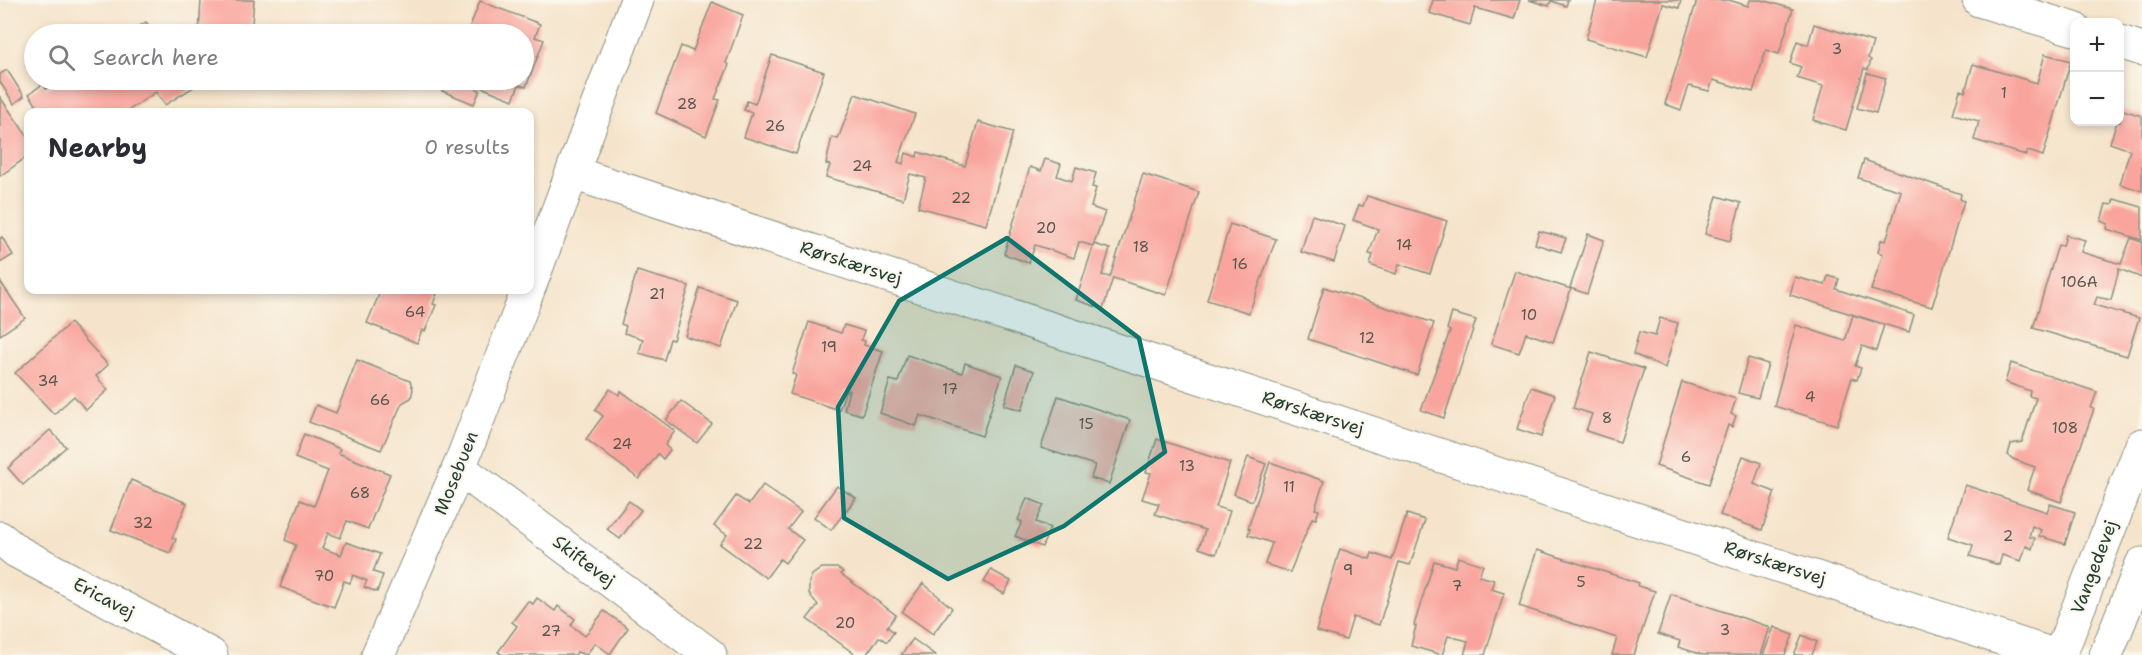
<!DOCTYPE html>
<meta charset="utf-8">
<style>
:root{--surface:#fff;--page:#f7f7f7;--text:#2b2b33;--muted:#7c7c81;--line:#e1e1e2}
body{margin:0;font-family:"Shantell Sans",sans-serif;background:var(--page);color:var(--text)}
.controls{position:absolute;right:18px;top:18px;display:grid;overflow:hidden;border-radius:12px;box-shadow:0 3px 9px #0003}
.controls button{width:54px;height:54px;display:grid;place-items:center;padding:0;border:0;border-bottom:2px solid var(--line);background:var(--surface);color:var(--text);font:30px sans-serif}
.list{margin:0;padding:0;list-style:none}
h2{display:flex;justify-content:space-between;align-items:center;height:78px;margin:0;padding:0 24px;font-size:26px}
h2 small{font-size:20px;font-weight:400;color:var(--muted)}
.icon{flex:none;width:33px;height:33px;fill:none;stroke:currentColor;stroke-width:2;stroke-linecap:round;stroke-linejoin:round}
.map{position:relative;flex:none;width:2142px;height:655px;overflow:hidden}
.search{position:absolute;background:var(--surface);box-shadow:0 3px 9px #0003;left:24px;top:24px;width:510px;height:66px;display:flex;align-items:center;gap:15px;box-sizing:border-box;padding:0 21px;border-radius:33px;color:var(--muted);font-size:22px}
.panel{position:absolute;background:var(--surface);box-shadow:0 3px 9px #0003;left:24px;top:108px;width:510px;height:186px;border-radius:12px}
.map>svg:first-child{display:block}
.building{fill:#f9a49c}
.lines{fill:none;stroke-linecap:round;stroke-linejoin:round}
.minor-casing{stroke:#8a9080;stroke-width:35}
.minor{stroke:#fff;stroke-width:33}
.marked{fill:#0f766e;fill-opacity:0.2;stroke:#0f766e;stroke-width:4.5;stroke-linejoin:round}
.labels{text-anchor:middle;stroke-width:4.5;stroke-linejoin:round;paint-order:stroke}
.number-label{font-size:15px;fill:#56574e}
.street-label{font-size:18px;fill:#1f3d34;stroke:#fbf7ec}
</style>
<div class="map">
<svg width="2142" height="655" viewBox="0 0 2142 655">
<rect width="100%" height="100%" fill="#fbf7ec"/>
<filter id="ink" filterUnits="userSpaceOnUse"><feTurbulence type="fractalNoise" baseFrequency=".0167" numOctaves="2"/><feDisplacementMap in="SourceGraphic" scale="12" xChannelSelector="R" yChannelSelector="G"/><feConvolveMatrix kernelMatrix="1 2 1 2 8 2 1 2 1" color-interpolation-filters="sRGB"/></filter>
<filter id="wash" filterUnits="userSpaceOnUse"><feTurbulence type="fractalNoise" baseFrequency=".008" numOctaves="4" result="noise"/><feDisplacementMap in="SourceGraphic" scale="24" xChannelSelector="R" yChannelSelector="G"/><feGaussianBlur stdDeviation="1.35" result="paint"/><feColorMatrix in="noise" values="0 0 0 0 0 0 0 0 0 0 0 0 0 0 0 0 0 1.4 0 .05"/><feComposite in="paint" operator="in"/></filter>
<g filter="url(#wash)">
<rect width="100%" height="100%" fill="#f5e4cb"/>
<g id="blocks">
<!-- building -->
<g class="building">
<polygon points="201,0 254,0 251,34 199,34"/>
<polygon points="1433,0 1520,0 1514,19 1475,8 1470,25 1429,13"/>
<polygon points="1529,0 1568,0 1566,6 1551,1 1549,6"/>
<polygon points="1597,0 1681,0 1679,8 1663,4 1647,57 1586,39"/>
<polygon points="1697,0 1729,0 1748,6 1750,0 1762,0 1793,9 1779,54 1766,50 1753,92 1713,80 1709,91 1689,86 1681,110 1665,104"/>
<polygon points="480,1 540,24 535,37 544,40 526,87 519,85 513,100 481,87 484,80 524,80 524,34 467,34"/>
<polygon points="712,2 743,15 726,63 729,65 715,99 720,100 706,136 656,113 681,46 693,51"/>
<polygon points="146,22 155,34 128,34"/>
<polygon points="1814,24 1873,42 1868,58 1871,60 1868,70 1864,68 1846,130 1813,120 1823,86 1797,78 1801,67 1790,63 1797,41 1808,45"/>
<polygon points="174,31 194,33 194,34 176,34"/>
<polygon points="2045,54 2071,61 2043,156 2028,151 2026,155 1974,140 1979,121 1953,114 1960,90 1965,92 1973,64 2037,83"/>
<polygon points="772,55 824,72 796,154 744,137 752,113 744,110 747,101 755,104"/>
<polygon points="7,70 24,96 14,104 0,82 0,74"/>
<polygon points="1867,73 1886,78 1876,113 1857,108"/>
<polygon points="60,80 205,80 165,105 156,92 126,112 41,112 29,94 43,84 46,89"/>
<polygon points="447,80 454,80 480,90 474,104 442,91"/>
<polygon points="855,94 915,114 898,162 903,164 906,153 917,157 918,152 965,166 978,122 1013,132 986,225 918,207 926,178 910,174 903,199 826,177 830,165 826,164 832,137 838,139"/>
<polygon points="0,97 28,137 28,156 0,176"/>
<polygon points="2120,109 2142,116 2142,191 2120,184 2130,150 2110,143 2117,122 2120,122"/>
<polygon points="1045,159 1061,164 1057,176 1072,181 1076,167 1096,173 1092,187 1096,188 1091,207 1105,212 1093,246 1079,242 1074,258 1035,245 1029,263 1004,254 1030,167 1041,171"/>
<polygon points="1864,160 1961,194 1960,199 1964,201 1932,307 1871,290 1883,254 1878,252 1881,240 1886,241 1901,191 1858,178"/>
<polygon points="1143,174 1199,192 1166,295 1113,278 1103,309 1076,300 1094,244 1110,249 1102,275 1110,277"/>
<polygon points="1367,196 1447,221 1430,274 1399,264 1396,274 1370,265 1373,255 1369,254 1378,229 1353,220 1359,205 1363,206"/>
<polygon points="1717,196 1741,203 1730,241 1705,234"/>
<polygon points="2114,199 2142,207 2142,240 2107,229 2108,224 2101,221 2106,204 2112,205"/>
<polygon points="1312,215 1345,226 1334,262 1301,252"/>
<polygon points="1230,224 1276,239 1249,313 1207,300"/>
<polygon points="1539,231 1566,238 1561,252 1535,244"/>
<polygon points="1588,234 1604,240 1587,294 1570,288"/>
<polygon points="2066,235 2085,240 2081,252 2121,264 2131,238 2142,242 2142,278 2119,269 2111,300 2097,297 2094,305 2139,318 2127,356 2033,328 2058,245 2063,246"/>
<polygon points="2,237 13,255 0,263 0,238"/>
<polygon points="637,271 689,286 673,340 670,339 664,360 639,353 643,339 624,333 626,326 621,324"/>
<polygon points="1515,271 1571,289 1553,342 1526,333 1519,353 1491,344"/>
<polygon points="1828,276 1839,279 1836,289 1914,315 1909,332 1790,295 1795,277 1825,285"/>
<polygon points="0,281 25,318 0,335"/>
<polygon points="1324,287 1434,323 1417,375 1308,339"/>
<polygon points="700,288 737,300 721,348 685,336"/>
<polygon points="381,290 438,291 433,304 436,305 425,331 422,330 417,343 367,323"/>
<polygon points="1452,313 1476,320 1444,418 1421,410 1450,331 1447,329"/>
<polygon points="1853,315 1884,325 1876,351 1862,346 1855,366 1861,368 1857,380 1852,378 1837,425 1774,406 1796,325 1845,341"/>
<polygon points="1660,318 1678,323 1665,368 1633,354 1639,332 1655,336"/>
<polygon points="809,322 841,333 844,325 864,331 861,340 865,341 864,345 883,351 862,415 844,410 849,390 845,392 839,410 790,394 796,375 792,374"/>
<polygon points="70,323 108,365 96,376 108,390 86,410 74,396 54,414 15,373"/>
<polygon points="1591,352 1644,369 1620,442 1586,431 1592,414 1573,408"/>
<polygon points="907,355 962,373 965,363 1002,376 982,436 920,415 916,426 880,413 890,380 898,382"/>
<polygon points="1748,358 1768,364 1758,398 1738,393"/>
<polygon points="357,360 410,381 413,389 411,398 402,403 381,450 309,422 316,405 336,413"/>
<polygon points="2011,363 2097,392 2091,408 2094,409 2061,502 2027,490 2035,467 2013,459 2008,455 2011,444 2022,442 2036,398 2029,396 2030,391 2005,382"/>
<polygon points="1016,365 1034,371 1022,410 1004,405"/>
<polygon points="1682,382 1736,399 1731,414 1736,416 1732,427 1728,425 1709,484 1656,466"/>
<polygon points="1531,387 1555,395 1541,437 1517,429"/>
<polygon points="610,389 619,395 621,391 675,431 665,445 670,450 663,459 658,454 639,479 586,439 603,416 595,410"/>
<polygon points="1058,396 1130,420 1109,484 1091,478 1095,465 1041,448"/>
<polygon points="681,401 712,424 697,443 666,420"/>
<polygon points="50,430 66,447 23,485 8,468"/>
<polygon points="304,434 340,449 338,453 390,474 368,529 347,521 340,538 328,533 322,548 341,555 346,542 380,554 373,572 383,575 377,592 364,587 367,581 353,575 350,583 344,581 334,607 280,587 296,545 285,540 300,500 314,506 328,471 295,458"/>
<polygon points="1157,439 1230,463 1216,507 1230,511 1216,554 1199,548 1205,530 1155,514 1159,504 1142,499 1151,473 1146,472"/>
<polygon points="1743,456 1761,463 1754,484 1775,492 1762,530 1720,515"/>
<polygon points="1248,457 1266,464 1252,501 1234,494"/>
<polygon points="1270,462 1324,481 1315,509 1319,510 1316,519 1312,518 1290,572 1265,564 1272,543 1248,535 1250,529 1248,528"/>
<polygon points="131,480 187,503 172,538 176,539 170,553 111,530"/>
<polygon points="763,485 801,512 788,529 803,540 785,563 780,559 766,578 720,544 727,535 714,526 736,496 749,504"/>
<polygon points="1965,485 2047,512 2050,504 2075,512 2065,544 2039,536 2041,530 2032,526 2029,537 2035,538 2032,549 2026,546 2021,561 2002,555 1999,565 1970,556 1973,545 1948,537"/>
<polygon points="837,486 856,498 831,530 814,517"/>
<polygon points="1027,498 1044,505 1036,522 1050,528 1042,547 1015,536 1022,522 1018,520"/>
<polygon points="629,501 641,510 620,539 607,529"/>
<polygon points="1407,514 1425,520 1410,565 1399,562 1379,625 1353,617 1346,640 1316,631 1340,549 1370,559 1372,553 1392,560"/>
<polygon points="1537,550 1639,583 1638,586 1655,591 1634,655 1612,655 1617,638 1519,606"/>
<polygon points="1458,557 1483,565 1479,576 1494,580 1491,589 1504,593 1485,655 1464,655 1468,641 1448,636 1442,655 1411,646 1416,626 1414,625 1434,561 1455,567"/>
<polygon points="822,568 837,568 843,572 841,574 896,615 887,627 894,632 887,642 879,637 866,655 856,655 807,619 818,605 809,594 809,582 812,575"/>
<polygon points="991,570 1011,581 1004,594 984,582"/>
<polygon points="923,583 952,608 933,634 902,612"/>
<polygon points="1671,594 1770,627 1761,655 1703,655 1678,647 1680,641 1658,634"/>
<polygon points="537,598 555,611 558,606 575,619 571,625 585,636 604,611 628,628 610,654 595,643 586,655 577,652 575,655 503,655 498,652 517,626 512,622 528,601 533,604"/>
<polygon points="1774,627 1793,635 1785,655 1763,655"/>
<polygon points="1802,635 1817,642 1812,655 1794,655"/>
<polygon points="913,639 935,655 901,655"/>
</g>
</g>
</g>
<g filter="url(#ink)">
<use href="#blocks" fill-opacity="0" stroke="#8a9080" stroke-width="1.5"/>
<g class="lines">
<!-- minor casing -->
<g class="minor-casing">
<g id="minor">
<polyline points="1979,0 2074,29"/>
<polyline points="2120,42 2142,49"/>
<polyline points="573,173 2053,655"/>
<polyline points="530,285 637,0"/>
<polyline points="459,468 710,655"/>
<polyline points="0,538 16,551 211,655"/>
<polyline points="378,655 459,468 528,290"/>
<polyline points="2060,655 2142,445"/>
<polyline points="2106,655 2142,564"/>
</g>
</g>
<!-- minor -->
<use href="#minor" class="minor"/>
</g>
</g>
<!-- marked area -->
<path class="marked" d="M1007 238 1139 338 1165 452 1064 526 948 579 844 518 838 407 899 301Z"/>
<g class="labels">
<!-- number labels -->
<g class="number-label">
<text x="1837" y="54">3</text>
<text x="2004" y="98">1</text>
<text x="687" y="109">28</text>
<text x="775" y="131">26</text>
<text x="862" y="171">24</text>
<text x="961" y="203">22</text>
<text x="1046" y="233">20</text>
<text x="1404" y="250">14</text>
<text x="1141" y="252">18</text>
<text x="1240" y="269">16</text>
<text x="2079" y="287">106A</text>
<text x="657" y="299">21</text>
<text x="415" y="317">64</text>
<text x="1529" y="320">10</text>
<text x="1367" y="343">12</text>
<text x="829" y="352">19</text>
<text x="48" y="386">34</text>
<text x="950" y="394">17</text>
<text x="1810" y="402">4</text>
<text x="380" y="405">66</text>
<text x="1607" y="423">8</text>
<text x="1086" y="429">15</text>
<text x="2065" y="433">108</text>
<text x="622" y="449">24</text>
<text x="1686" y="462">6</text>
<text x="1187" y="471">13</text>
<text x="1289" y="492">11</text>
<text x="360" y="498">68</text>
<text x="143" y="528">32</text>
<text x="2008" y="541">2</text>
<text x="753" y="549">22</text>
<text x="1348" y="575">9</text>
<text x="324" y="581">70</text>
<text x="1581" y="587">5</text>
<text x="1457" y="591">7</text>
<text x="845" y="628">20</text>
<text x="1725" y="635">3</text>
<text x="551" y="636">27</text>
</g>
<!-- street labels -->
<g class="street-label">
<text transform="translate(851 263) rotate(18)" y="6">Rørskærsvej</text>
<text transform="translate(1313 413) rotate(18)" y="6">Rørskærsvej</text>
<text transform="translate(456 473) rotate(-68)" y="6">Mosebuen</text>
<text transform="translate(584 561) rotate(37)" y="6">Skiftevej</text>
<text transform="translate(1775 563) rotate(18)" y="6">Rørskærsvej</text>
<text transform="translate(2094 567) rotate(-69)" y="6">Vangedevej</text>
<text transform="translate(104 598) rotate(28)" y="6">Ericavej</text>
</g>
</g>
</svg>
<div class="controls">
<button>+</button>
<button>−</button>
</div>
<div class="search"><svg class="icon" aria-label="search" viewBox="0 0 24 24"><circle cx="10" cy="10" r="6"/><path d="M15 15l6 6"/></svg>Search here</div>
<section class="panel">
<h2>Nearby<small>0 results</small></h2>
<ul class="list">
</ul>
</section>
</div>
